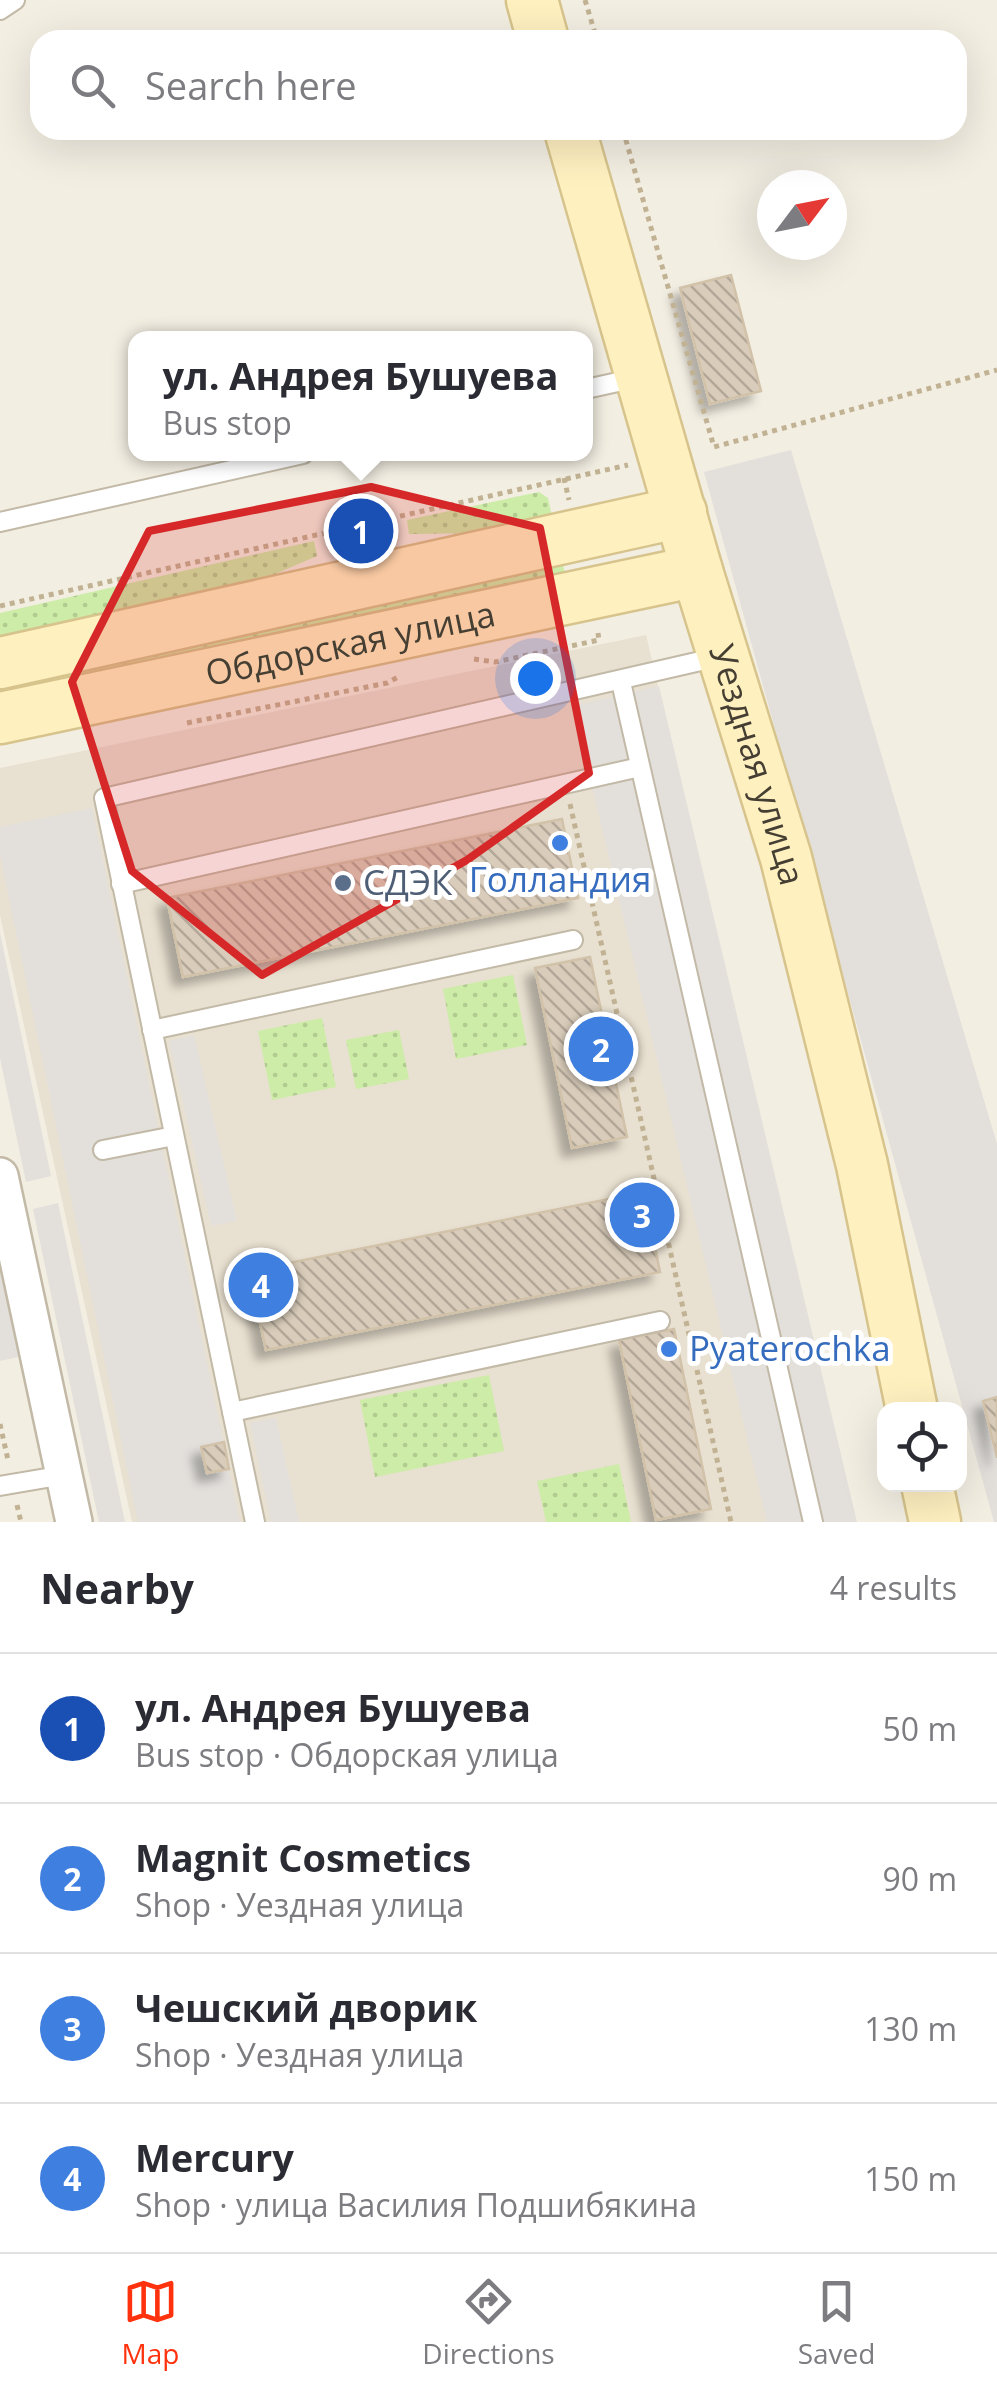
<!DOCTYPE html>
<meta charset="utf-8">
<style>
:root{--surface:#fff;--page:#f2f2f3;--text:#2b2b33;--muted:#7c7c81;--line:#e1e1e2;--accent:#ff320d}
body{margin:0;font-family:"Open Sans",sans-serif;background:var(--page);color:var(--text)}
.controls{position:absolute;right:30px;bottom:30px;display:grid;overflow:hidden;border-radius:20px;box-shadow:0 10px 40px #0002}
.controls button{width:90px;height:90px;display:grid;place-items:center;padding:0;border:0;border-bottom:2px solid var(--line);background:var(--surface);color:var(--text);font:50px sans-serif}
.compass{position:absolute;left:757px;top:170px;width:90px;height:90px;border-radius:50%;background:var(--surface);box-shadow:0 10px 40px #0002;rotate:58deg}
.you{position:absolute;left:535px;top:678px;width:35px;height:35px;margin:-25px;border:8px solid #fff;border-radius:50%;background:#1a73e8;box-shadow:0 0 0 15px #1a73e833}
.badge{display:grid;place-items:center;width:65px;height:65px;border-radius:50%;background:var(--accent);color:#fff;font-size:32px;font-weight:700}
.pin{position:absolute;translate:-50% -50%;border:5px solid #fff;box-shadow:0 2px 10px #0006}
.popup{position:absolute;left:128px;top:331px;width:465px;height:130px;box-sizing:border-box;display:grid;place-content:center;border-radius:20px;background:var(--surface);filter:drop-shadow(0 2px 8px #0005);font-size:32px;white-space:nowrap;color:var(--muted)}
.popup b{font-size:38px;color:var(--text)}
.popup::after{content:'';position:absolute;left:50%;top:100%;margin-left:-20px;border:20px solid transparent;border-top-color:var(--surface)}
.list{margin:0;padding:0;list-style:none}
h2{display:flex;justify-content:space-between;align-items:center;height:130px;margin:0;padding:0 40px;font-size:42px}
h2 small{font-size:32px;font-weight:400;color:var(--muted)}
.list li{display:grid;grid-template-columns:65px 1fr auto;gap:30px;align-items:center;box-sizing:border-box;height:150px;padding:0 40px;border-top:2px solid var(--line)}
.list b{display:block;font-size:38px;white-space:nowrap}
.list p{margin:0;font-size:32px;white-space:nowrap;color:var(--muted)}
.list em{font-size:32px;font-style:normal;color:var(--muted)}
.icon{flex:none;width:55px;height:55px;fill:none;stroke:currentColor;stroke-width:2;stroke-linecap:round;stroke-linejoin:round}
.map{position:relative;flex:none;width:997px;height:1522px;overflow:hidden}
.search{position:absolute;background:var(--surface);box-shadow:0 10px 40px #0002;left:30px;right:30px;top:30px;height:110px;display:flex;align-items:center;gap:25px;box-sizing:border-box;padding:0 35px;border-radius:30px;color:var(--muted);font-size:38px}
.sheet{height:730px;background:var(--surface)}
nav{display:flex;justify-content:space-around;align-items:center;box-sizing:border-box;height:140px;border-top:2px solid var(--line);background:var(--surface);font-size:28px;color:var(--muted)}
nav a{display:grid;justify-items:center;gap:5px}
nav .on{color:var(--accent)}
.map>svg:first-child{display:block}
.residential{fill:#e8e0d0}
.grass{fill:url(#grass-dots)}
.parking{fill:#e3e0dc}
.building{fill:url(#building-back-hatch);stroke:#d1c2a9;stroke-width:2.5;filter:url(#shadow)}
.lines{fill:none;stroke-linecap:round;stroke-linejoin:round}
.lane-casing{stroke:#c2b9a7;stroke-width:22}
.street-casing{stroke:#c2b9a7;stroke-width:40}
.secondary-casing{stroke:#d7c48d;stroke-width:55}
.path{stroke:#c2b294;stroke-width:5;stroke-dasharray:5 5;stroke-linecap:butt}
.lane{stroke:#fff;stroke-width:18}
.street{stroke:#fff;stroke-width:35}
.secondary{stroke:#fff0c0;stroke-width:50}
.marked{fill:#d62828;fill-opacity:0.2;stroke:#d62828;stroke-width:8;stroke-linejoin:round}
.shop-dot{fill:#3f7fe0;stroke:#fff;stroke-width:4}
.service-dot{fill:#5c6f8a;stroke:#fff;stroke-width:4}
.labels{text-anchor:middle;stroke-width:10;stroke-linejoin:round;paint-order:stroke}
.street-label{font-size:35px;fill:#453e32;stroke:#fff}
.shop-label{font-size:35px;fill:#366cbe;stroke:#fff}
.service-label{font-size:35px;fill:#4e5e75;stroke:#fff;text-anchor:start}
</style>
<div class="map">
<svg width="997" height="1522" viewBox="0 0 997 1522">
<defs>
<pattern id="grass-dots" width="8" height="8" patternUnits="userSpaceOnUse" patternTransform="scale(2.5)"><rect width="8" height="8" fill="#cdeca7"/><path d="M2 2h.1M6 6h.1" fill="none" stroke="#b1cb90" stroke-width="1.8" stroke-linecap="round"/></pattern>
<pattern id="building-back-hatch" width="6" height="6" patternUnits="userSpaceOnUse" patternTransform="scale(2.5)"><rect width="6" height="6" fill="#d9ccba"/><path d="M-1 5l2 2M0 0l6 6M5-1l2 2" fill="none" stroke="#b2a798"/></pattern>
<filter id="shadow"><feDropShadow dx="-9" dy="9" stdDeviation="5" flood-color="#0004"/></filter>
</defs>
<rect width="100%" height="100%" fill="#f3eee2"/>
<!-- residential -->
<polygon class="residential" points="646,635 854,1522 132,1522 0,915 0,768"/>
<!-- grass -->
<g class="grass">
<polygon points="539,492 548,498 553,521 491,533 409,534 407,520"/>
<polygon points="314,541 317,556 241,589 0,637 0,613"/>
<polygon points="562,562 566,577 0,699 0,682"/>
<polygon points="513,975 527,1045 456,1059 443,989"/>
<polygon points="322,1018 336,1087 272,1100 258,1031"/>
<polygon points="399,1030 409,1079 356,1089 346,1040"/>
<polygon points="489,1375 504,1451 375,1477 360,1400"/>
<polygon points="619,1464 631,1522 546,1522 537,1481"/>
</g>
<!-- parking -->
<g class="parking">
<polygon points="791,450 997,1144 997,1522 994,1522 704,472"/>
<polygon points="659,686 857,1522 767,1522 573,706"/>
<polygon points="92,808 240,1522 138,1522 0,855 0,827"/>
<polygon points="0,933 51,1176 26,1182 0,1058"/>
<polygon points="194,1035 237,1221 211,1226 169,1041"/>
<polygon points="58,1203 125,1522 99,1522 33,1209"/>
<polygon points="0,1243 23,1356 0,1361"/>
<polygon points="276,1418 299,1522 271,1522 250,1423"/>
</g>
<!-- building -->
<g class="building">
<polygon points="731,275 761,391 710,404 680,288"/>
<polygon points="562,819 578,898 183,977 167,898"/>
<polygon points="590,957 627,1137 572,1148 535,968"/>
<polygon points="644,1192 660,1272 266,1350 249,1271"/>
<polygon points="674,1329 711,1509 656,1520 619,1340"/>
<polygon points="997,1397 997,1458 983,1401"/>
<polygon points="224,1442 229,1469 207,1473 201,1447"/>
</g>
<g class="lines">
<!-- lane casing -->
<g class="lane-casing">
<g id="lane">
<polyline points="0,10 15,0"/>
<polyline points="586,389 636,378"/>
<polyline points="0,522 303,454"/>
<polyline points="621,682 813,1522"/>
<polyline points="121,884 640,767"/>
<polyline points="152,1030 573,940"/>
<polyline points="103,1150 174,1136"/>
<polyline points="232,1412 660,1321"/>
<polyline points="0,1486 64,1475"/>
<polyline points="255,1522 104,798 718,657"/>
</g>
</g>
<!-- street casing -->
<g class="street-casing">
<polyline id="street" points="0,1176 74,1522"/>
</g>
<!-- secondary casing -->
<g class="secondary-casing">
<g id="secondary">
<polyline points="532,0 543,40"/>
<path id="s1" d="M570 130 697 571 786 858 862 1165 912 1410"/>
<polyline points="0,663 681,512"/>
<path id="s2" d="M0 718 697 571"/>
<polyline points="927,1484 935,1522"/>
</g>
</g>
<!-- path -->
<g class="path">
<polyline points="585,0 597,40"/>
<polyline points="623,130 714,447 997,370"/>
<polyline points="564,478 569,500"/>
<polyline points="0,606 628,465"/>
<polyline points="474,659 495,662 599,640 598,633"/>
<polyline points="187,723 387,683 398,677"/>
<polyline points="570,804 731,1522"/>
<polyline points="0,1424 8,1460"/>
<polyline points="17,1505 21,1522"/>
</g>
<!-- lane -->
<use href="#lane" class="lane"/>
<!-- street -->
<use href="#street" class="street"/>
<!-- secondary -->
<use href="#secondary" class="secondary"/>
</g>
<!-- marked area -->
<path class="marked" d="M371 487 540 528 589 773 467 860 262 975 132 871 72 682 149 531Z"/>
<!-- markers -->
<g class="shop-dot">
<circle cx="560" cy="843" r="10"/>
<circle cx="669" cy="1349" r="10"/>
</g>
<circle class="service-dot" cx="343" cy="883" r="10"/>
<g class="labels">
<!-- street labels -->
<g class="street-label">
<text dy="12" stroke="none"><textPath href="#s2" startOffset="358">Обдорская улица</textPath></text>
<text dy="12" stroke="none"><textPath href="#s1" startOffset="662">Уездная улица</textPath></text>
</g>
<!-- shop labels -->
<g class="shop-label">
<text x="560" y="892">Голландия</text>
<text x="689" y="1361" text-anchor="start">Pyaterochka</text>
</g>
<!-- service labels -->
<g class="service-label">
<text x="363" y="895">СДЭК</text>
</g>
</g>
</svg>
<div class="controls">
<button><svg class="icon" aria-label="locate" viewBox="0 0 24 24"><circle cx="12" cy="12" r="6"/><path d="M12 2v4M12 18v4M2 12h4M18 12h4"/></svg></button>
</div>
<svg class="compass" viewBox="-18 -18 36 36"><path d="M0-13l5 13h-10z" fill="#e53935"/><path d="M0 13l5-13h-10z" fill="#7c7c81"/></svg>
<div class="you"></div>
<div class="pin badge" style="left:361px;top:531px;background:#1a4fb4">1</div>
<div class="popup"><b>ул. Андрея Бушуева</b>Bus stop</div>
<div class="pin badge" style="left:601px;top:1049px;background:#3f7fe0">2</div>
<div class="pin badge" style="left:642px;top:1215px;background:#3f7fe0">3</div>
<div class="pin badge" style="left:261px;top:1285px;background:#3f7fe0">4</div>
<div class="search"><svg class="icon" aria-label="search" viewBox="0 0 24 24"><circle cx="10" cy="10" r="6"/><path d="M15 15l6 6"/></svg>Search here</div>
</div>
<section class="sheet">
<h2>Nearby<small>4 results</small></h2>
<ul class="list">
<li><span class="badge" style="background:#1a4fb4">1</span><div><b>ул. Андрея Бушуева</b><p>Bus stop · Обдорская улица</p></div><em>50 m</em></li>
<li><span class="badge" style="background:#3f7fe0">2</span><div><b>Magnit Cosmetics</b><p>Shop · Уездная улица</p></div><em>90 m</em></li>
<li><span class="badge" style="background:#3f7fe0">3</span><div><b>Чешский дворик</b><p>Shop · Уездная улица</p></div><em>130 m</em></li>
<li><span class="badge" style="background:#3f7fe0">4</span><div><b>Mercury</b><p>Shop · улица Василия Подшибякина</p></div><em>150 m</em></li>
</ul>
</section>
<nav>
<a class="on"><svg class="icon" aria-label="map" viewBox="0 0 24 24"><path d="M3 6l6-2 6 2 6-2v14l-6 2-6-2-6 2zM9 4v14M15 6v14"/></svg>Map</a>
<a><svg class="icon" aria-label="directions" viewBox="0 0 24 24"><path d="M12 3l9 9-9 9-9-9zM9 14v-3h6M13 9l2 2-2 2"/></svg>Directions</a>
<a><svg class="icon" aria-label="saved" viewBox="0 0 24 24"><path d="M7 4h10v16l-5-4-5 4z"/></svg>Saved</a>
</nav>
